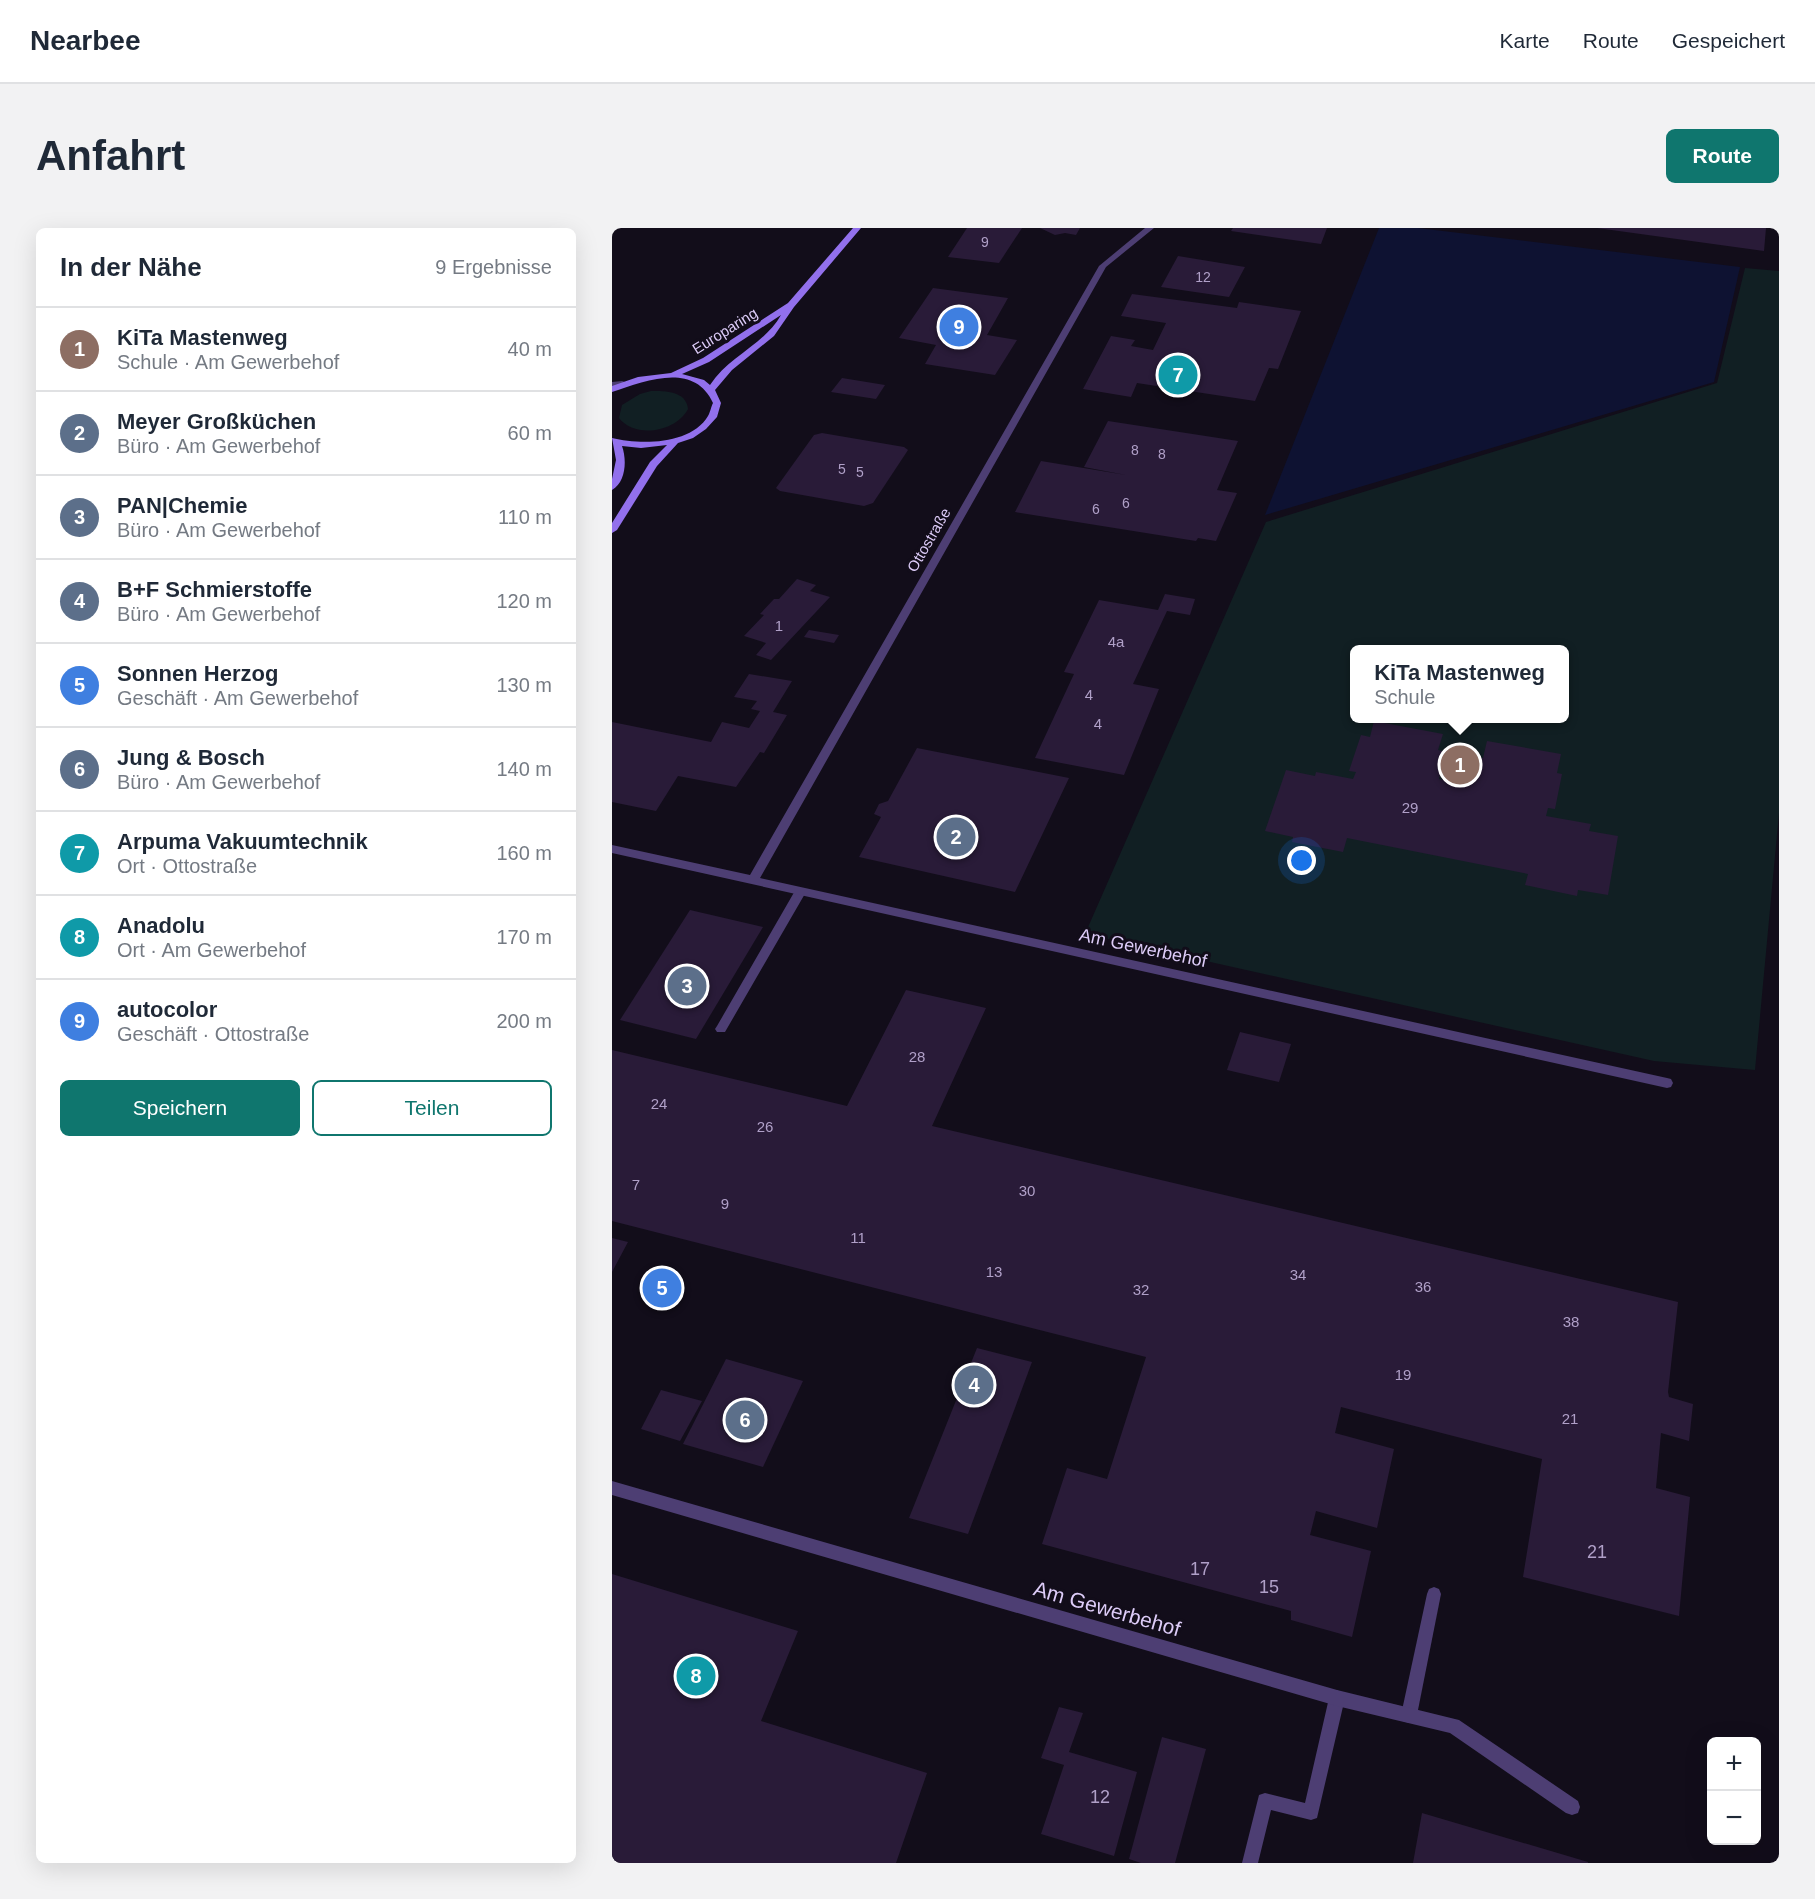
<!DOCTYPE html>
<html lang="de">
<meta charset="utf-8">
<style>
:root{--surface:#fff;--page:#f2f2f3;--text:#1f2937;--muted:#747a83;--line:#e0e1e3;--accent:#0f766e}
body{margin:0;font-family:Arial,sans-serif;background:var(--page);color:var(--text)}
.controls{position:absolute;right:18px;bottom:18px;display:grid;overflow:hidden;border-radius:9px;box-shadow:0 6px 24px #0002}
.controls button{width:54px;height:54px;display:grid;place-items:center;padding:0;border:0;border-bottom:2px solid var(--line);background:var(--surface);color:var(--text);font:30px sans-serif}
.you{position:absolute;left:690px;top:633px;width:21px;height:21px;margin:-15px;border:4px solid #fff;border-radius:50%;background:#1a73e8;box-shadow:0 0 0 9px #1a73e833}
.badge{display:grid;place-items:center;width:39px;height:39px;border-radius:50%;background:var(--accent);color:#fff;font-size:20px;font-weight:700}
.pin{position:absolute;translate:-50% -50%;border:3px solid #fff;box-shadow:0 2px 6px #0006}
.popup{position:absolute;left:738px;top:417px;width:219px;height:78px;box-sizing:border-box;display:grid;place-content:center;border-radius:9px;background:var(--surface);filter:drop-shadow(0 2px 4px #0005);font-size:20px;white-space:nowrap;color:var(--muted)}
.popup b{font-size:22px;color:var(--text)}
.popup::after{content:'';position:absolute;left:50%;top:100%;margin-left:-12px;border:12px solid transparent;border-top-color:var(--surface)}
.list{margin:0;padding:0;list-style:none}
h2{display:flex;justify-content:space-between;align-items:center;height:78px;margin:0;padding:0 24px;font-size:26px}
h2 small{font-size:20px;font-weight:400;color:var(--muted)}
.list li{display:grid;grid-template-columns:39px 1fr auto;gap:18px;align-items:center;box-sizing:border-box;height:84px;padding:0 24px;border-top:2px solid var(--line)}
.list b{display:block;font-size:22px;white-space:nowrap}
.list p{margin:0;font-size:20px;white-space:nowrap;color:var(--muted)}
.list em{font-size:20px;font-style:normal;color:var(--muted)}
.actions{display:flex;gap:12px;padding:18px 24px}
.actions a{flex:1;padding:14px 0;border:2px solid var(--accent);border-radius:9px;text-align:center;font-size:21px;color:var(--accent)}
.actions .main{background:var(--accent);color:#fff}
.map{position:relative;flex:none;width:1167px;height:1635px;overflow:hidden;border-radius:9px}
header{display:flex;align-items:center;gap:36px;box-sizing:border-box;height:84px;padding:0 30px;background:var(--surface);border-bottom:2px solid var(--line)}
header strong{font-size:28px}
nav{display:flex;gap:33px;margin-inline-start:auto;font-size:21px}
.intro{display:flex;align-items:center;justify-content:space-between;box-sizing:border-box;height:144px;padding:0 36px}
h1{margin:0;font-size:42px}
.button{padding:15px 27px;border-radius:9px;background:var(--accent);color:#fff;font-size:21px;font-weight:700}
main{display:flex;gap:36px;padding:0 36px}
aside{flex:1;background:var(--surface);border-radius:9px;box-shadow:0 6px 24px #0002}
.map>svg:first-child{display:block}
.green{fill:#111f23;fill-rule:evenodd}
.water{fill:#0e1232}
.building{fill:#291b38}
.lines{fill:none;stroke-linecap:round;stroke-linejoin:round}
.lane{fill:#4d3e73;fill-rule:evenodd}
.street{fill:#4d3e73;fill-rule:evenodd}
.secondary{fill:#9270ec;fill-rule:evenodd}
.labels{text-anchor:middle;stroke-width:6;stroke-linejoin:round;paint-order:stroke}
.far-number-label{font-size:14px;fill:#b0a0c8}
.far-street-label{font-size:15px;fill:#ddccf8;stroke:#120d1a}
.number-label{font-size:15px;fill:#b0a0c8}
.street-label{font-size:18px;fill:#ddccf8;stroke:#120d1a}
.near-number-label{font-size:18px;fill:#b0a0c8}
.near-street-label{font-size:21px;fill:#ddccf8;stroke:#120d1a}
</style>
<header>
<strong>Nearbee</strong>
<nav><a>Karte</a><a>Route</a><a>Gespeichert</a></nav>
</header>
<div class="intro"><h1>Anfahrt</h1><a class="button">Route</a></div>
<main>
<aside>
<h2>In der Nähe<small>9 Ergebnisse</small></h2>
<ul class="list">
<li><span class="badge" style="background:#8d6e63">1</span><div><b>KiTa Mastenweg</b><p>Schule · Am Gewerbehof</p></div><em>40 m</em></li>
<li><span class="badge" style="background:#5c6f8a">2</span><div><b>Meyer Großküchen</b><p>Büro · Am Gewerbehof</p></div><em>60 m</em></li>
<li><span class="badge" style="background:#5c6f8a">3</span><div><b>PAN|Chemie</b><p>Büro · Am Gewerbehof</p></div><em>110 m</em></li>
<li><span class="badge" style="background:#5c6f8a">4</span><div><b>B+F Schmierstoffe</b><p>Büro · Am Gewerbehof</p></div><em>120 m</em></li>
<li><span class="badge" style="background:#3f7fe0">5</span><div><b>Sonnen Herzog</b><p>Geschäft · Am Gewerbehof</p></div><em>130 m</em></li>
<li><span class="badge" style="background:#5c6f8a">6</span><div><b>Jung &amp; Bosch</b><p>Büro · Am Gewerbehof</p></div><em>140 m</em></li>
<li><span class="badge" style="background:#0f9aa8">7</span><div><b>Arpuma Vakuumtechnik</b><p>Ort · Ottostraße</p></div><em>160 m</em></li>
<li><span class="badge" style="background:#0f9aa8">8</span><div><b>Anadolu</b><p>Ort · Am Gewerbehof</p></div><em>170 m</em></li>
<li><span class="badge" style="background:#3f7fe0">9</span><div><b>autocolor</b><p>Geschäft · Ottostraße</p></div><em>200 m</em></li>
</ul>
<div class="actions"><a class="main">Speichern</a><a>Teilen</a></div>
</aside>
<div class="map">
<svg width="1167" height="1635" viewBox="0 0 1167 1635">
<rect width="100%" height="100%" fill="#120d1a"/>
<!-- green -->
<g class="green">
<path d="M1133 40 1167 43V585L1143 842 1042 833 473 706 654 294 1105 155ZM743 422H953V490H743Z"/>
<path d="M39 163C54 163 74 163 76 181 64 204 23 211 7 190L10 177 28 166Z"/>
</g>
<!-- water -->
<polygon class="water" points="767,0 806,0 1128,39 1102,154 653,287"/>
<!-- building -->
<g class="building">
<polygon points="355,0 410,0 387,35 336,29"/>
<polygon points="428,0 468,0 464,7 453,5 443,7"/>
<polygon points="621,0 715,0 709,16 619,3"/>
<polygon points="985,0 1154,0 1152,23"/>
<polygon points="566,28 633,39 617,69 549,59"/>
<polygon points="321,60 396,70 375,107 405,112 383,147 313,136 324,117 287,110"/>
<polygon points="520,66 625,80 627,74 689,83 666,141 657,140 643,173 525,155 519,169 471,161 499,108 523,112 519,118 541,122 554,95 509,88"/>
<polygon points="230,150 273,157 264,171 219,164"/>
<polygon points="496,193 626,213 605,262 625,265 604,313 586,310 584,313 403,284 429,233 514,247 472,239"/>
<polygon points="210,205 292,219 296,222 261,275 252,278 168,263 164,260 202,207"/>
<polygon points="185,351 204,357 198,363 218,369 159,432 144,427 154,415 132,408 152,387 148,386 162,371 167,371"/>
<polygon points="553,366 583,371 578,387 555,383 521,456 547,461 512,547 423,530 462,446 452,444 487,372 546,382"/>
<polygon points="197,402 227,407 222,415 192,409"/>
<polygon points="137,446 180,453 161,484 175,487 152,525 148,524 124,559 66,548 44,583 0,574 0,494 99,514 110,494 137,500 148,483 139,481 145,473 122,469"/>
<polygon points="762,493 831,506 826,522 834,524 827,551 858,557 864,529 871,530 875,513 949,526 945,545 950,546 943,581 936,580 934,588 979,596 977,603 1006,608 996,667 966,662 965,668 913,657 916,646 735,610 731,624 680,614 681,609 653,603 674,542 703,548 704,544 741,551 744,544 737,543 749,507 758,509"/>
<polygon points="305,520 457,550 403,664 247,629 269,589 262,586 267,576 276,573"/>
<polygon points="78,682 151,699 84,811 8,792"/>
<polygon points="294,762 374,780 320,898 1066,1074 1056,1164 1057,1169 1081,1176 1077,1213 1049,1205 1044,1260 1078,1269 1067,1388 911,1349 930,1231 729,1179 723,1205 782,1221 765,1300 704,1283 698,1307 759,1323 740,1409 679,1392 679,1383 430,1316 455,1240 495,1251 534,1129 0,993 0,822 235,878"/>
<polygon points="628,804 679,816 667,854 615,842"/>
<polygon points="0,1010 16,1014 0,1044"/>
<polygon points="365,1120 420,1134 356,1306 297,1290"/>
<polygon points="114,1131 191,1153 151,1239 71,1216"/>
<polygon points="49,1162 90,1173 68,1213 29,1201"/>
<polygon points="0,1346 186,1403 149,1493 315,1545 284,1635 0,1635"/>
<polygon points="447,1479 471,1485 457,1524 525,1544 502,1628 429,1606 452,1537 429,1530"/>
<polygon points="550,1509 594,1521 563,1635 529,1635 517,1631"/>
<polygon points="810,1585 976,1634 976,1635 801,1635"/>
</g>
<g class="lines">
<!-- lane -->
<g class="lane">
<polygon points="10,153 13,154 13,158 0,160 0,154"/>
<polygon points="188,660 194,664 113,804 105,804 103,801 105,798 184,661"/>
<polygon points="822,1359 827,1361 829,1366 805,1487 803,1493 797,1495 791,1493 789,1487 815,1366 817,1361"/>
<polygon points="725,1462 730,1465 733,1470 705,1590 699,1592 659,1582 646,1635 630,1635 647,1567 653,1565 693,1575 717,1470 720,1465"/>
</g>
<!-- street -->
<g class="street">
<polygon points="533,0 542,0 494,39 148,650 1055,850 1059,851 1061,855 1059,859 1055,860 0,625 0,617 138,647 487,38"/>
<polygon points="0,1253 725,1462 847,1492 966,1573 968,1579 966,1585 960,1587 954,1585 838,1505 725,1478 0,1267"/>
</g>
<!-- secondary -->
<path class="secondary" d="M241 0H249L182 79 162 108 120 142 103 162 109 175 105 189 94 201 81 210 66 215 45 238 5 302 0 305V295L38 234 55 217 29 220 10 218C15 232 14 254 0 262V251L4 232 0 210C28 217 79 217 96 188 98 185 99 179 101 175 82 133 33 153 0 164V158L26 149 59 145 91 130 176 75ZM169 87C152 117 117 128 98 157L92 152 70 146 97 134Z"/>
</g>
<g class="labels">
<!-- far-number labels -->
<g class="far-number-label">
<text x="373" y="19">9</text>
<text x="591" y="54">12</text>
<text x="523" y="227">8</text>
<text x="550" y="231">8</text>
<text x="230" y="246">5</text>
<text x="248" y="249">5</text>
<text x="514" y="280">6</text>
<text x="484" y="286">6</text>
</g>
<!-- far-street labels -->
<g class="far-street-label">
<text transform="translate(113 103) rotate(-32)" y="5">Europaring</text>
<text transform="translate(317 312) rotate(-60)" y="5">Ottostraße</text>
</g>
<!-- number labels -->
<g class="number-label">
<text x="167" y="403">1</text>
<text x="504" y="419">4a</text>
<text x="477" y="472">4</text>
<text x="486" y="501">4</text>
<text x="798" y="585">29</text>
<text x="305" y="834">28</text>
<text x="47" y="881">24</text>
<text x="153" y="904">26</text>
<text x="24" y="962">7</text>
<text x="415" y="968">30</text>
<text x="113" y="981">9</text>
<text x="246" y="1015">11</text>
<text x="382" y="1049">13</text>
<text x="686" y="1052">34</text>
<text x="811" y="1064">36</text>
<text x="529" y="1067">32</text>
<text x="959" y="1099">38</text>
<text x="791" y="1152">19</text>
<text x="958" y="1196">21</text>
</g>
<!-- street labels -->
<g class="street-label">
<text transform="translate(531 720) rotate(12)" y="6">Am Gewerbehof</text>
</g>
<!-- near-number labels -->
<g class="near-number-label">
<text x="985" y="1330">21</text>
<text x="588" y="1347">17</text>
<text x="657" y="1365">15</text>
<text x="488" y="1575">12</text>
</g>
<!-- near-street labels -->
<g class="near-street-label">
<text transform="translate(495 1381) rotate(16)" y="7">Am Gewerbehof</text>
</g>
</g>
</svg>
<div class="controls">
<button>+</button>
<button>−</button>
</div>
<div class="you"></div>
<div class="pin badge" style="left:848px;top:537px;background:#8d6e63">1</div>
<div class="popup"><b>KiTa Mastenweg</b>Schule</div>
<div class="pin badge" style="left:344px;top:609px;background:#5c6f8a">2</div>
<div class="pin badge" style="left:75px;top:758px;background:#5c6f8a">3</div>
<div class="pin badge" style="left:362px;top:1157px;background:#5c6f8a">4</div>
<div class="pin badge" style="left:50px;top:1060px;background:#3f7fe0">5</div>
<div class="pin badge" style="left:133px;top:1192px;background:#5c6f8a">6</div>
<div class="pin badge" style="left:566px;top:147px;background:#0f9aa8">7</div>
<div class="pin badge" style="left:84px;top:1448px;background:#0f9aa8">8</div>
<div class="pin badge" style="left:347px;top:99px;background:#3f7fe0">9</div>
</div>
</main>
